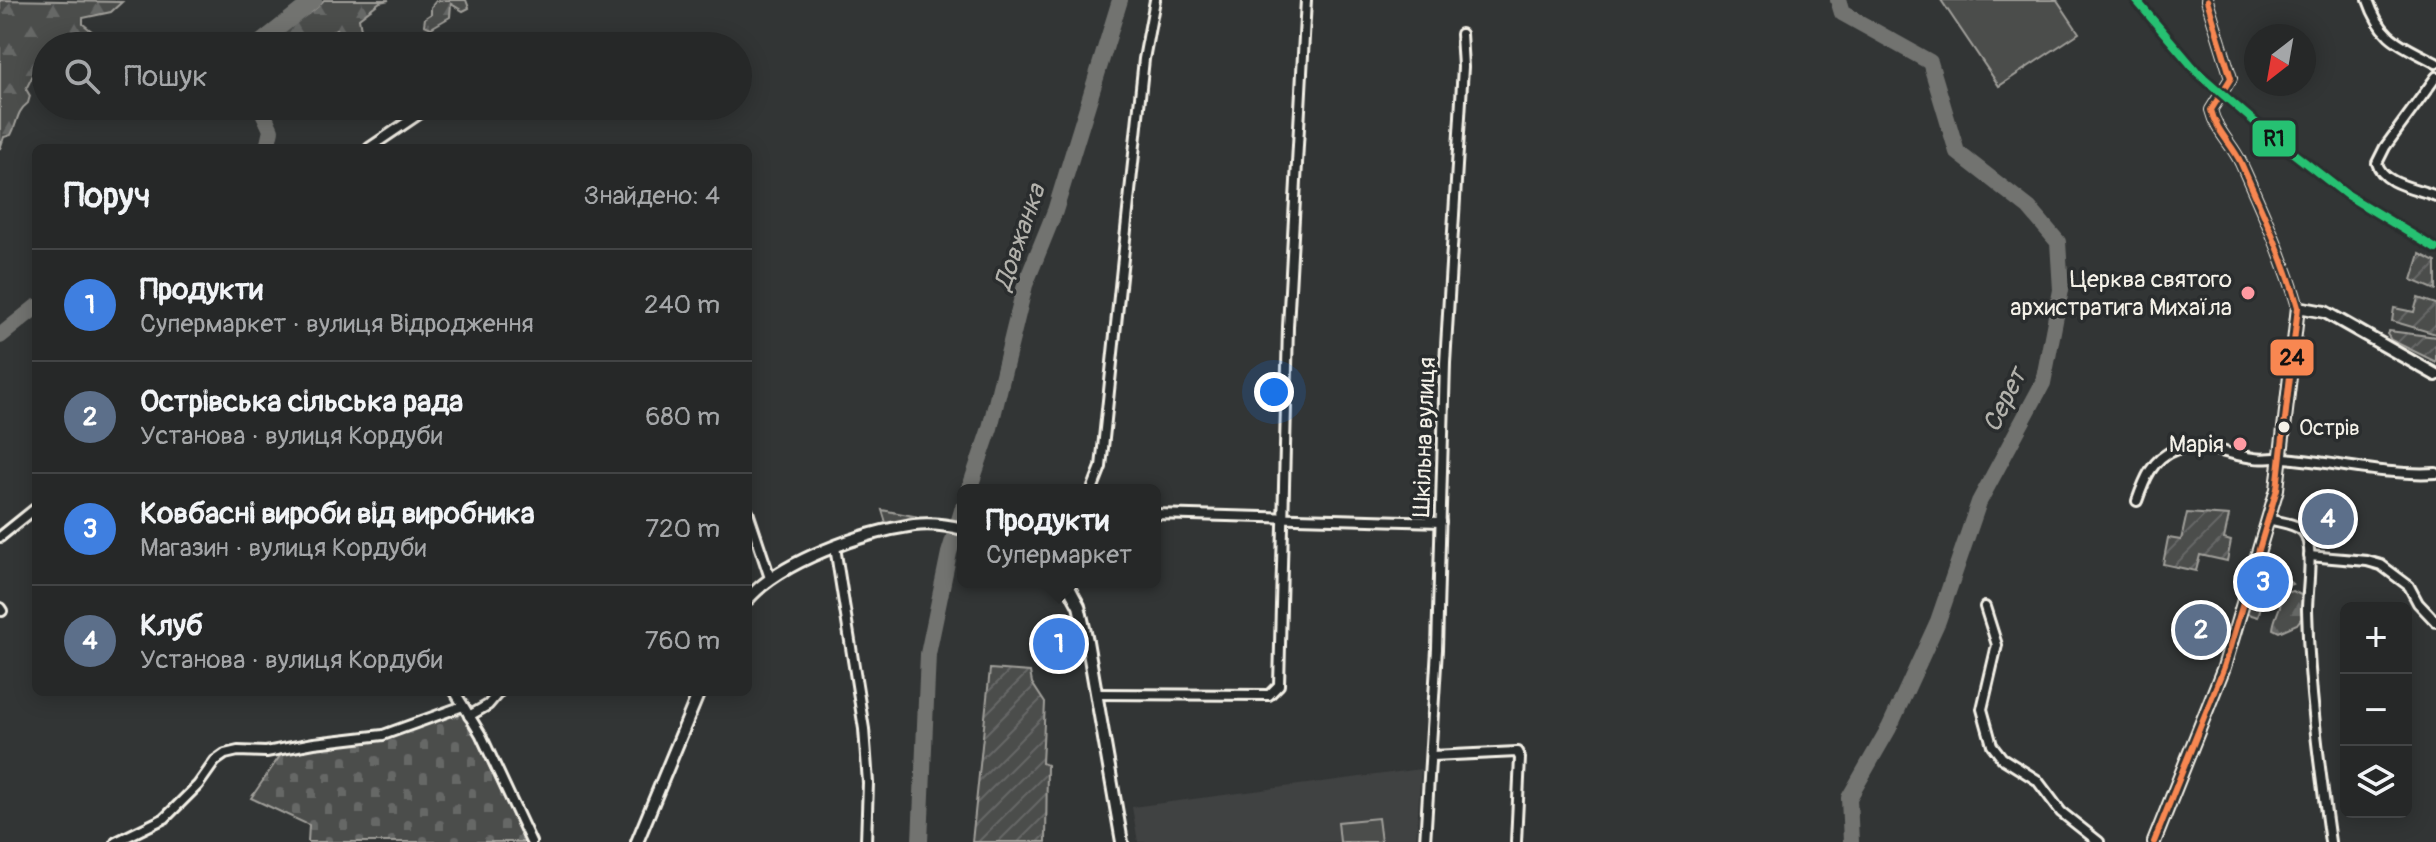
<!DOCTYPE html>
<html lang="uk">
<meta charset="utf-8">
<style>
:root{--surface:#262828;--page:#2e3030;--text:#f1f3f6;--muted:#a4a6a8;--line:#424445;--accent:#d6ab8b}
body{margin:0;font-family:Pangolin,sans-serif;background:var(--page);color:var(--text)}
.controls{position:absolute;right:24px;bottom:24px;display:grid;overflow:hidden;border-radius:12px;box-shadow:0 4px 20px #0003}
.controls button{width:72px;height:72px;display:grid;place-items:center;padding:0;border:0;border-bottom:2px solid var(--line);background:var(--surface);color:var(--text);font:40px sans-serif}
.compass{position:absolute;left:2244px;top:24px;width:72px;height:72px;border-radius:50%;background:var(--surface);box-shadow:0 4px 20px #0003;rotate:211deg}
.you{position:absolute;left:1274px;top:392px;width:28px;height:28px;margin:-20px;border:6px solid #fff;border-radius:50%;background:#1a73e8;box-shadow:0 0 0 12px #1a73e833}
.badge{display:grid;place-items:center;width:52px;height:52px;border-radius:50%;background:var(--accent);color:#fff;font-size:26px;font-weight:700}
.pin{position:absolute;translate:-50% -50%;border:4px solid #fff;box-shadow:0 2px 8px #0006}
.popup{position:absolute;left:957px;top:484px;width:204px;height:104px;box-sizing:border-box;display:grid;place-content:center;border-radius:12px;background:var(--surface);filter:drop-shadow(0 2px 6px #0005);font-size:26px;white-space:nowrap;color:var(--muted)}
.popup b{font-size:30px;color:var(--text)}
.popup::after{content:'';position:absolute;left:50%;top:100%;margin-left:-16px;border:16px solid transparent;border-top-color:var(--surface)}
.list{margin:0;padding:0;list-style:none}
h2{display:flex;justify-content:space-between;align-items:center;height:104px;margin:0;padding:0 32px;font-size:34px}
h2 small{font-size:26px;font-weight:400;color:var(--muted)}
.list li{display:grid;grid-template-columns:52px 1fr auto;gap:24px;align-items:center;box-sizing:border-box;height:112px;padding:0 32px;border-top:2px solid var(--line)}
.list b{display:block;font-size:30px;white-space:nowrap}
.list p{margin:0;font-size:26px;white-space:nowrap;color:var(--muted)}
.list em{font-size:26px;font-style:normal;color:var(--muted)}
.icon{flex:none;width:44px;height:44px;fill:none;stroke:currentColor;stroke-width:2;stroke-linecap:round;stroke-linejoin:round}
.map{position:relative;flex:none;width:2436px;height:842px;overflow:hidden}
.search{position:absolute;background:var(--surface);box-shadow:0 4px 20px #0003;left:32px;top:32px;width:720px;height:88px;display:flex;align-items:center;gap:20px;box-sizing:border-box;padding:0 28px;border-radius:44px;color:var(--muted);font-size:30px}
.panel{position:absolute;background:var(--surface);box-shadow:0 4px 20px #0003;left:32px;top:144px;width:720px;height:552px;border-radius:12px}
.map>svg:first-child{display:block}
.built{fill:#404242}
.grass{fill:url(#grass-tufts);stroke:#a09f9a;stroke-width:2}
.forest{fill:url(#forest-firs);stroke:#a09f9a;stroke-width:2}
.cemetery{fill:url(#cemetery-stones);stroke:#a09f9a;stroke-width:2}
.garden{fill:url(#garden-furrows);stroke:#a09f9a;stroke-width:2}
.pitch{fill:#4b4d4c;stroke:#a09f9a;stroke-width:2}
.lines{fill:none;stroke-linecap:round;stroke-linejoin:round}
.river{stroke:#727370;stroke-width:16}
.minor-casing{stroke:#f4f1e8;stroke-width:14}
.tertiary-casing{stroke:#f4f1e8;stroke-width:16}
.minor{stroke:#2a2d2e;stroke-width:8}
.tertiary{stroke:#2a2d2e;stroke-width:10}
.bus-1-casing{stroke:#2a2d2e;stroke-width:12}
.bus-1{stroke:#f88751;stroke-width:6}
.rail-1-casing{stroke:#2a2d2e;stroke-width:14}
.rail-1{stroke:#26c172;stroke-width:8}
.poi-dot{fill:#ff9aa2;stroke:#2a2d2e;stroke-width:3}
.bus-dot{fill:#f4f1e8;stroke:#2a2d2e;stroke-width:3}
.labels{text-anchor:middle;stroke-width:7;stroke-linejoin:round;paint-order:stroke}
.bus-label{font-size:22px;fill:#f4f1e8;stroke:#2a2d2e;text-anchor:start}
.poi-label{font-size:24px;fill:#f4f1e8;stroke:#2a2d2e;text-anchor:end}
.street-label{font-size:24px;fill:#f4f1e8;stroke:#2a2d2e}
.water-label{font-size:26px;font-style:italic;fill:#b3b2ac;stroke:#2a2d2e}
.line-badge{stroke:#2a2d2e;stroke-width:3}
.pale-badge-label{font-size:22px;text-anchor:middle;font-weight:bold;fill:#111}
</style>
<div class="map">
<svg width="2436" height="842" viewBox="0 0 2436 842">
<defs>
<pattern id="grass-tufts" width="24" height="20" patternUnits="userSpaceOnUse" patternTransform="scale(2)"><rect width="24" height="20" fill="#4b4d4c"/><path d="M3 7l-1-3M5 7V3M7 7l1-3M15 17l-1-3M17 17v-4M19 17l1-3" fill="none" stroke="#666766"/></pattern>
<pattern id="forest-firs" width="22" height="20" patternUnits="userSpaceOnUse" patternTransform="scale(2)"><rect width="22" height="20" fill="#4b4d4c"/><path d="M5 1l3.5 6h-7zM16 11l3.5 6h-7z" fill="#666766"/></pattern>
<pattern id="cemetery-stones" width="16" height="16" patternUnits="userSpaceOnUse" patternTransform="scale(2)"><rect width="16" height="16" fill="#4b4d4c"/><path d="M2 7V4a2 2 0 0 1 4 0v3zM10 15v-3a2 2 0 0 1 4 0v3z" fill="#666766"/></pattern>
<pattern id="garden-furrows" width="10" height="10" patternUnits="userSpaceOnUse" patternTransform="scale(2)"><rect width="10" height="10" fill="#4b4d4c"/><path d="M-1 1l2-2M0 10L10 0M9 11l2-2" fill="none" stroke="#666766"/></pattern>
</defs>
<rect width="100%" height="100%" fill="#323535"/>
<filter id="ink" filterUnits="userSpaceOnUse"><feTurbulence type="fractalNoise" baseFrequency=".0125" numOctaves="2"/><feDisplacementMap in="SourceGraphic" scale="16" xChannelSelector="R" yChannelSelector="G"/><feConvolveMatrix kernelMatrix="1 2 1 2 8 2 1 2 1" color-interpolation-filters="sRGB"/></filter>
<g filter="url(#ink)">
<!-- built -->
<polygon class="built" points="1421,769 1416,842 1138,842 1132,807"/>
<!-- grass -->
<g class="grass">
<polygon points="882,510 914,516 887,526"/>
<polygon points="2252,588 2265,592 2258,617 2245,613"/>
</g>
<!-- forest -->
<g class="forest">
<path d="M0 0 122 2 111 12 83 18V24L94 33 91 46H68L64 38 59 46H46V71H35L26 89 30 96 28 103C16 112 18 122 11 135L4 137 0 149Z"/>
<path d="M324 0H389L380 2 359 18 364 46H351L337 29 331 32 328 38 330 46H268C281 18 306 23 324 0Z"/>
<polygon points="444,0 466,0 469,8 463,11 451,4 450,17 431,28 424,25 425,18 431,14 431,7 436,1"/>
<path d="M2270 571 2282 575 2292 584 2287 586 2284 593 2293 591 2301 595 2306 612 2297 624 2279 632 2273 629C2274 617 2281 609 2282 597L2274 592 2259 591 2258 585 2265 573Z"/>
</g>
<!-- cemetery -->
<polygon class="cemetery" points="460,712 472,730 525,842 308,842 309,825 251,798 282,753 390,736"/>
<!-- garden -->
<g class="garden">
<polygon points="2420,254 2436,262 2436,290 2412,280"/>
<polygon points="2418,298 2436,304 2436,334 2392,321 2394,308 2414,312"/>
<polygon points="2389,331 2436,337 2436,362 2391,340 2387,334"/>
<polygon points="2187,513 2229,516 2224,539 2231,541 2227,561 2200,555 2196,571 2163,564 2168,538 2181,540"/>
<polygon points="990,669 1030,672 1032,683 1045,703 1042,763 1047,765 1046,842 972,842"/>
</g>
<!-- pitch -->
<g class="pitch">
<polygon points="1941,0 2057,0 2079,33 1999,86"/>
<polygon points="1378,818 1381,842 1340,842 1338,822"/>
</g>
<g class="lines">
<!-- river -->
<g class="river">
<polyline points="1838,0 1842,13 1930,62 1957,152 2029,208 2058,242 2061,290 2043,383 1979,502 1938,621 1889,728 1849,798 1851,842"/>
<polyline points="256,46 314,0"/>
<polyline points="260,106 271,130 267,148"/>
<polyline points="0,336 36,307"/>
<polyline points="969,490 990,428 1025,285 1055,211 1120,0"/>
<polyline points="920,842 928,654 949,553 963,507"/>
</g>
<!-- minor casing -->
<g class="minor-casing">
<g id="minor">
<path d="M2207 0 2231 78 2211 110C2216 131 2232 144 2241 163 2262 210 2284 258 2298 307"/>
<path d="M2368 0C2382 41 2401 44 2436 63"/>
<path d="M2436 77 2385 147 2377 163C2383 185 2417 188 2436 196"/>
<polyline points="369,148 431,106"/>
<polyline points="1092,490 1101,467 1144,59 1155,0"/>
<path d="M2137 501C2144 481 2152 458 2175 450 2201 441 2228 455 2254 458 2264 460 2274 457 2284 458 2335 462 2385 476 2436 473"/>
<polyline points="748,512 770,578"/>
<polyline points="1155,514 1441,522"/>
<path d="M2268 519C2278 522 2295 523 2303 531 2315 544 2307 591 2307 610 2309 688 2319 764 2330 842"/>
<polyline points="0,537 36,508"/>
<polyline points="835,547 864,729 868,783 866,842"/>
<polyline points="2309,556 2367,561 2381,565 2409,586 2418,603 2436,622"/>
<polyline points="1985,607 1997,645 1982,709 1992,745 2002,758 2037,780 2061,812 2099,842"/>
<polyline points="0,608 2,611"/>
<polyline points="455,692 481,735 531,842"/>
<polyline points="1096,694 1269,695 1279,685 1288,327 1306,0"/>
<polyline points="469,716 488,705 499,692"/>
<polyline points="1432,756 1517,752 1520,758 1516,842"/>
<polyline points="116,842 165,818 198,785 215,761 225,754 238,751 266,752 314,743 383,735 463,706"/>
<polyline points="1425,842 1437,649 1445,363 1463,67 1461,34"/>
</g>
</g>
<!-- tertiary casing -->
<g class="tertiary-casing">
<g id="tertiary">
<polyline points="1066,582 1079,606 1087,641 1122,842"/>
<path d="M748 599C781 561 864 532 914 525 930 523 947 525 963 529"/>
<polyline points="637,842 699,692"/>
<polyline points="2154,842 2224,667 2277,489 2298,307 2325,312 2436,375"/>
</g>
</g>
<!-- minor -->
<use href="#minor" class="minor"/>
<!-- tertiary -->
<use href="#tertiary" class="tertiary"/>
<!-- bus-1 casing -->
<g class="bus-1-casing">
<path id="bus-1" d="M2154 842 2224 667 2277 489 2298 307C2284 258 2262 210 2241 163 2232 144 2216 131 2211 110L2231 78 2207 0"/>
</g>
<!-- bus-1 -->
<use href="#bus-1" class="bus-1"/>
<!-- rail-1 casing -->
<g class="rail-1-casing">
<polyline id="rail-1" points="2136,0 2198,73 2271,136 2347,195 2436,249"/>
</g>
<!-- rail-1 -->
<use href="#rail-1" class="rail-1"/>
</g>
</g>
<!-- markers -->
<g class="poi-dot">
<circle cx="2248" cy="293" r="8"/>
<circle cx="2240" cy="444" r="8"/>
</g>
<circle class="bus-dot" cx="2284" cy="427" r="7"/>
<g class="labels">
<!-- bus labels -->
<g class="bus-label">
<text x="2299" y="435">Острів</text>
</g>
<!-- poi labels -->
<g class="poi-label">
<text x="2232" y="287">Церква святого<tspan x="2232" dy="28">архистратига Михаїла</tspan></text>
<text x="2224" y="452">Марія</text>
</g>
<!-- street labels -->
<g class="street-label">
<text transform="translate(1424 437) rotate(-88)" y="8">Шкільна вулиця</text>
</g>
<!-- water labels -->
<g class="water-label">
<text transform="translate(1019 237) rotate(-71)" y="9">Довжанка</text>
<text transform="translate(2004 400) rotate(-64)" y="9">Серет</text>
</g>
</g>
<g class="line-badge">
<rect x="2251" y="119" width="46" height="39" rx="8" fill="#26c172"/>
<rect x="2269" y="338" width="46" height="39" rx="8" fill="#f88751"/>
</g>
<g class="pale-badge-label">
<text x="2274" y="146">R1</text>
<text x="2292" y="365">24</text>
</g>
</svg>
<div class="controls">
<button>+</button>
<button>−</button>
<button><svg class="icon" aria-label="layers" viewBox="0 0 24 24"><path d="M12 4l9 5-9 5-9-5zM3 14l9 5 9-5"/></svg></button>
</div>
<svg class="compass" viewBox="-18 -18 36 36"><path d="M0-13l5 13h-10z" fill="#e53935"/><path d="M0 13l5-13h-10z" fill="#a4a6a8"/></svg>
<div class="you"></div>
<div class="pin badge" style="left:1059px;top:644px;background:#3f7fe0">1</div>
<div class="popup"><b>Продукти</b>Супермаркет</div>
<div class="pin badge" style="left:2201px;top:630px;background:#5c6f8a">2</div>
<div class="pin badge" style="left:2263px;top:582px;background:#3f7fe0">3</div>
<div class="pin badge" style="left:2328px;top:519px;background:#5c6f8a">4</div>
<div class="search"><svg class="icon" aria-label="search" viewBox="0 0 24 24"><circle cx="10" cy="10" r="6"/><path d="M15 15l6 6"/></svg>Пошук</div>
<section class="panel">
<h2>Поруч<small>Знайдено: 4</small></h2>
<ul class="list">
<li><span class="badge" style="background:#3f7fe0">1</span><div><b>Продукти</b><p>Супермаркет · вулиця Відродження</p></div><em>240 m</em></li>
<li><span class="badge" style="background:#5c6f8a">2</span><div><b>Острівська сільська рада</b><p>Установа · вулиця Кордуби</p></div><em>680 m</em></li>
<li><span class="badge" style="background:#3f7fe0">3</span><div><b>Ковбасні вироби від виробника</b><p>Магазин · вулиця Кордуби</p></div><em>720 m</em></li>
<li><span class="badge" style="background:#5c6f8a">4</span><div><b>Клуб</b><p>Установа · вулиця Кордуби</p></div><em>760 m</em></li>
</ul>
</section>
</div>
